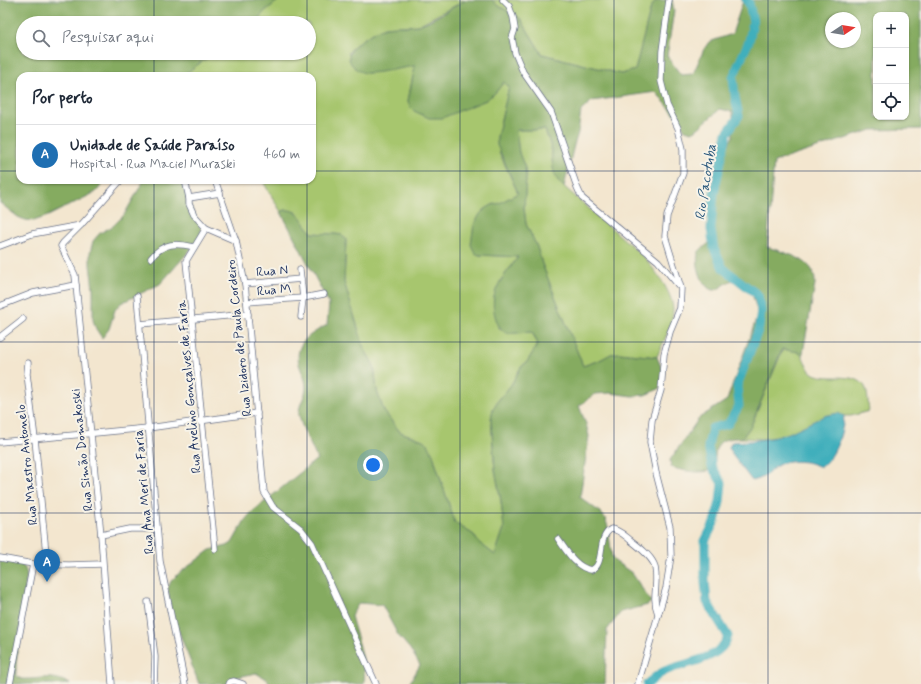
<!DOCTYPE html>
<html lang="pt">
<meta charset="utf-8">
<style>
:root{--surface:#fff;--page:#f2f2f3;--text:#1f2937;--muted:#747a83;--line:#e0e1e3;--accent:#1f6fb2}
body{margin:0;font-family:Mynerve,sans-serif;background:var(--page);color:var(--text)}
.controls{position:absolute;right:12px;top:12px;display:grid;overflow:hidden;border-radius:8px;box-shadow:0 1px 3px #0004}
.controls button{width:36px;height:36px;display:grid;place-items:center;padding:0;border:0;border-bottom:1px solid var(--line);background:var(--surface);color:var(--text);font:20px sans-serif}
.compass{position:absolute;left:825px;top:12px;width:36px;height:36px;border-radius:50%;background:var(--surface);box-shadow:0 1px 3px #0004;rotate:78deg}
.you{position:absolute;left:373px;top:465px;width:14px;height:14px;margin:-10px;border:3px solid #fff;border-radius:50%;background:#1a73e8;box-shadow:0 0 0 6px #1a73e833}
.badge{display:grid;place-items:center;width:26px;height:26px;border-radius:50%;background:var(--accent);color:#fff;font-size:13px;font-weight:700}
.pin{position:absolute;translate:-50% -33px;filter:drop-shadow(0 1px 2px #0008)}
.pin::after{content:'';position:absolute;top:21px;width:14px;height:12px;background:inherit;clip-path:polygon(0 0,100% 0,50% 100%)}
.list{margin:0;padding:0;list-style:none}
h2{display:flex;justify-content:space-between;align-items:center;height:52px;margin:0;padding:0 16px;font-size:17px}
h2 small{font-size:13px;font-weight:400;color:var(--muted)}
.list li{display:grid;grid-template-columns:26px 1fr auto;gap:12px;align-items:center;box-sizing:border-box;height:60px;padding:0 16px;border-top:1px solid var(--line)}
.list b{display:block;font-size:15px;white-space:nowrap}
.list p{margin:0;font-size:13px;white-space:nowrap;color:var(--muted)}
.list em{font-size:13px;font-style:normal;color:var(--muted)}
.icon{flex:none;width:22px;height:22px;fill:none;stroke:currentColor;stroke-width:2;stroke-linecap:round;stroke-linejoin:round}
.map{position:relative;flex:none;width:921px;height:684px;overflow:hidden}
.search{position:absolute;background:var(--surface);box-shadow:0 1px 3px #0004;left:16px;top:16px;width:300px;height:44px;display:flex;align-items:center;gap:10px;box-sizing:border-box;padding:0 14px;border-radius:22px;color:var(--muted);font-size:15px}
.panel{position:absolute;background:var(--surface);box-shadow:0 1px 3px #0004;left:16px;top:72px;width:300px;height:112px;border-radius:12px}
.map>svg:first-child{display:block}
.green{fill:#a7c66e;stroke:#617a66}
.forest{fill:#85ab61;stroke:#506d60;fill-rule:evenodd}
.water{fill:#40afbc;stroke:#2e6f8d}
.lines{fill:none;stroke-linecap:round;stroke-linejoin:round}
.river{stroke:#40afbc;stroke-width:9}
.minor-casing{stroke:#676f86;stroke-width:7}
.minor{stroke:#fff;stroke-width:5.5}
.grid{fill:none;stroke:#1b2f5e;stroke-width:1;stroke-opacity:0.55}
.labels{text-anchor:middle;stroke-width:4;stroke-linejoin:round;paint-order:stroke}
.street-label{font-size:13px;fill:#1b2f5e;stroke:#f7f3e8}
.water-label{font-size:14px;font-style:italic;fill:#26557a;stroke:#f7f3e8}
</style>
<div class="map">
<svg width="921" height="684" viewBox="0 0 921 684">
<rect width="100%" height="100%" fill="#f7f3e8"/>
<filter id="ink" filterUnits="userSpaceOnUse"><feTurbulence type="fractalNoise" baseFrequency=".025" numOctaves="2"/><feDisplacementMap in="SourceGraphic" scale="8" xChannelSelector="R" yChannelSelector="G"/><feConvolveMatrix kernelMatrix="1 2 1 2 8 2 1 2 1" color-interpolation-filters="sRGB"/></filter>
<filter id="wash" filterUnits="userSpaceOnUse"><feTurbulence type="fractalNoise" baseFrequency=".012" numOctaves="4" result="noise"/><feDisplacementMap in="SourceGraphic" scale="16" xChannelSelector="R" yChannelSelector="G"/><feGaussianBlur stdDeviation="0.9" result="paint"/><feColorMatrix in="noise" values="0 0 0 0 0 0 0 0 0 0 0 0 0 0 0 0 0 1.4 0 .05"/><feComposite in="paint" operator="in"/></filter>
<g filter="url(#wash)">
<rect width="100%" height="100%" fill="#f3e6cf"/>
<!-- green -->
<g class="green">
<path d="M279 0H466L418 25 384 27 357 43 348 53 366 73 415 66 408 101 468 107 486 100 495 93 504 82 509 87 497 137 500 154 518 193 500 203 492 205 479 255 518 257 500 281 499 328 506 333 532 332 538 344 527 362 521 367 511 385 497 402 493 409 491 419 494 461 501 501 504 528 495 555 478 542 474 535 455 523 436 465 433 454 423 440 400 432 384 412 377 391 374 366 364 348 344 282 346 240 342 235C332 233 322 234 312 233L296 212 285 210 281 212 262 180H312V76H182L207 58 221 53H309V23H254L265 11Z"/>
<polygon points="492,0 562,0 567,1 573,0 657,0 651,7 635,71 621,74 542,54 520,18 497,5"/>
<path d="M516 130H545C547 136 550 143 551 149 553 163 552 171 560 183L642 255C653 268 674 293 673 311 673 325 662 344 657 357L619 353 611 354 600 360 583 366 542 264 537 247 526 224 524 208 526 178 525 168 519 154Z"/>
<path d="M783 349C787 350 794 350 798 352 805 355 805 369 814 374 829 381 860 371 866 389 868 395 868 404 869 411L851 416H835L796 432 776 437 762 439 742 438 751 426Z"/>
</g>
<!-- forest -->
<g class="forest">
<polygon points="0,0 279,0 265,11 254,23 23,23 23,53 221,53 207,58 182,76 20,76 20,180 106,180 96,192 48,216 34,221 25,220 18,217 0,203"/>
<path d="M466 0H492L497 5 520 18 542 54 621 74 635 70 651 7 657 0H672L674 10 667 56 681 75 693 74 704 49 709 42 732 34 743 1 741 0H921V129L872 130 774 162 767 247C782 252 810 258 814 275 815 278 815 281 815 284L803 353 802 355 798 352 782 349 751 426 742 438C735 438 723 438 719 444 713 451 717 461 712 468 707 476 678 470 671 467L670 460 699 418 727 400 758 314 750 286 734 279C729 281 718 290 715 290 703 292 695 264 698 254 699 249 705 247 709 243 711 240 712 237 714 235L716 174 720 161 733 136V112L720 109 696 130 692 132 685 130 676 116 656 92 592 101 581 111 578 133 574 145 564 187C551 177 553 163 551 149 550 142 547 136 545 130H516L519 153 525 168 526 178 524 208 526 224 537 247 542 264 583 366 600 360 611 354 619 353 657 357 664 374 659 389 645 395 632 396 610 393 595 394 579 406 586 424 589 436 580 497 601 513 605 518 608 527 612 558 616 562 632 573 651 602 648 605 621 612 607 630 605 684H409L420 665 410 649 398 635 382 605 359 603 351 616C357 640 367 659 364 684H269V681L256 673 229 679V684H199L179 632 171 618 168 588 171 581 177 575 210 550 227 546 232 543 245 520 252 512 317 459C313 448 297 420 299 411 300 403 306 395 306 387 306 379 301 371 299 364 294 342 311 334 327 325L329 304 281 212C296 204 303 222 312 233 322 234 332 233 342 235L346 240 344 282 364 348 374 366 377 391 384 411 400 432 423 440 428 444 433 454 436 465 455 523 474 535 478 542 495 555 504 528 501 501 495 470 491 419 493 409 497 402 511 385 521 367 527 362 538 344 532 332C525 332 515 334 507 333 502 331 499 327 497 322 486 292 502 280 518 257L479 255 475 253 471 245 472 237 474 225 480 214 485 209 492 205 500 203 518 193 497 145V137L509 87 504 82 495 93 486 100 442 118H429L414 111 410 107 408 101 415 66C401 68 380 73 367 73 362 73 357 70 354 67 338 52 364 38 376 31 389 23 403 28 418 25 432 21 453 7 466 0ZM876 15H906V117H876ZM831 18H855V42H831Z"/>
<polygon points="144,180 182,180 193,212 201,228 201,234 193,247 160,284 121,303 115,310 109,329 102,338 96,329 93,320 93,289 90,265 90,253 93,241 100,233 113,226 124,215"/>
<path d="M0 559C14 560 23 559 27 574L16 663V675L21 679C41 680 51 673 70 684H0Z"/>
</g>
<!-- water -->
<path class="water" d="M838 413 844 416C843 432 835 458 821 467 816 465 811 463 806 462 799 461 785 461 778 465 767 472 767 478 752 481L733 456 729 447 732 442 751 441 772 438 789 433 824 416Z"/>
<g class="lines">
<!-- river -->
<path class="river" d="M647 684C652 680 658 674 665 671 684 662 721 661 728 636L707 602 705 582V541L715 521 720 502 722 483 712 467 708 446 712 428 728 424 739 406 737 386 759 328 761 310 758 295 723 268 714 249 711 229 714 193 727 133 739 116 735 97 733 77 749 41 753 22 749 3 746 0"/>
</g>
</g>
<g filter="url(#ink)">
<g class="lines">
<!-- minor casing -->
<g class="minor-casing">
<g id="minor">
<polyline points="503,0 509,6 513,17 515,29 512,38 515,53 523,72 551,112 577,187 582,198 658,261 679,286"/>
<polyline points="185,180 189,198 189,204 194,215 206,228 236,241"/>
<polyline points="215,180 236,241 245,284 264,492 273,507 301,529 312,543 376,684"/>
<polyline points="189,198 220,193"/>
<polyline points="81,225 63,243 61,246 75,275 101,535 112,684"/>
<polyline points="206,228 186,261 215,549"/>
<polyline points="0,246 32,234 81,225 121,180"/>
<path d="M151 258C164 242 176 243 194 247"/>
<polyline points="300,270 303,298 301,317"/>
<polyline points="245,284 301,279"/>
<polyline points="137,296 160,561 185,684"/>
<polyline points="247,302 303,298 324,294"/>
<polyline points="0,306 33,293 76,285"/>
<polyline points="140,324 248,314"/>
<polyline points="0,337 23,319"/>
<polyline points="28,363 27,374 35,439 47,564"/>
<polyline points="0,442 148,428 257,413"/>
<polyline points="101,535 130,529 157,529"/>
<path d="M558 539C566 550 576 568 591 570 606 565 596 538 611 529 618 529 624 535 629 539 638 546 649 554 654 564 658 575 655 588 655 599 655 604 656 609 658 614"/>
<polyline points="0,558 33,564 69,565 102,564"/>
<polyline points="148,602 155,657 154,684"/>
<polyline points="10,684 33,564"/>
<polyline points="229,684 230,682 234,681 243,684"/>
<polyline points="638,684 666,588 671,556 670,527 656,473 650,442 652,420 661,390 664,354 670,332 680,308 681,288 665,236 667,216 683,173 683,149 678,128 667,105 661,81 662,51 669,0"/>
</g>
</g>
<!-- minor -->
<use href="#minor" class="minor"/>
</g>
</g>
<!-- grid -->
<path class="grid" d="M154 0V23M307 0V23M460 0V684M614 0V684M768 0V684M154 53V76M307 53V76M0 171H20M312 171H921M154 180V684M307 180V684M0 342H921M0 513H921"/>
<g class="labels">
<!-- street labels -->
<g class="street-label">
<text transform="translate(272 270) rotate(-5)" y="5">Rua N</text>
<text transform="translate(274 289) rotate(-5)" y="5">Rua M</text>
<text transform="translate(238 338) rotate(-96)" y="5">Rua Izidoro de Paula Cordeiro</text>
<text transform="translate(188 387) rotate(-95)" y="5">Rua Avelino Gonçalves de Faria</text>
<text transform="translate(81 450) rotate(-96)" y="5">Rua Simão Domakoski</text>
<text transform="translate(26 465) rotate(-96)" y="5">Rua Maestro Antonelo</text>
<text transform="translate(143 492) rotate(-95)" y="5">Rua Ana Meri de Faria</text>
</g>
<!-- water labels -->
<g class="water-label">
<text transform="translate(705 182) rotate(-81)" y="5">Rio Pacotuba</text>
</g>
</g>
</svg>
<div class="controls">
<button>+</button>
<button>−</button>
<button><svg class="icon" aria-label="locate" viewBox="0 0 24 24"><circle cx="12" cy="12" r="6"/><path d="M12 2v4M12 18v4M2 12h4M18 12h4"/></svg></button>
</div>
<svg class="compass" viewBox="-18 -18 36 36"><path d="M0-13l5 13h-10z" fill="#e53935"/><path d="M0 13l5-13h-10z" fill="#747a83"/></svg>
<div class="you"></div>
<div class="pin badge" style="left:47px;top:582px">A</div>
<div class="search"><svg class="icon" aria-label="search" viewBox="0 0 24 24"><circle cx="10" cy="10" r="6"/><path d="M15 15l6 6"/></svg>Pesquisar aqui</div>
<section class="panel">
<h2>Por perto<small></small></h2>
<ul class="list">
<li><span class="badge">A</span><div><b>Unidade de Saúde Paraíso</b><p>Hospital · Rua Maciel Muraski</p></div><em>460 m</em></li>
</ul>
</section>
</div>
